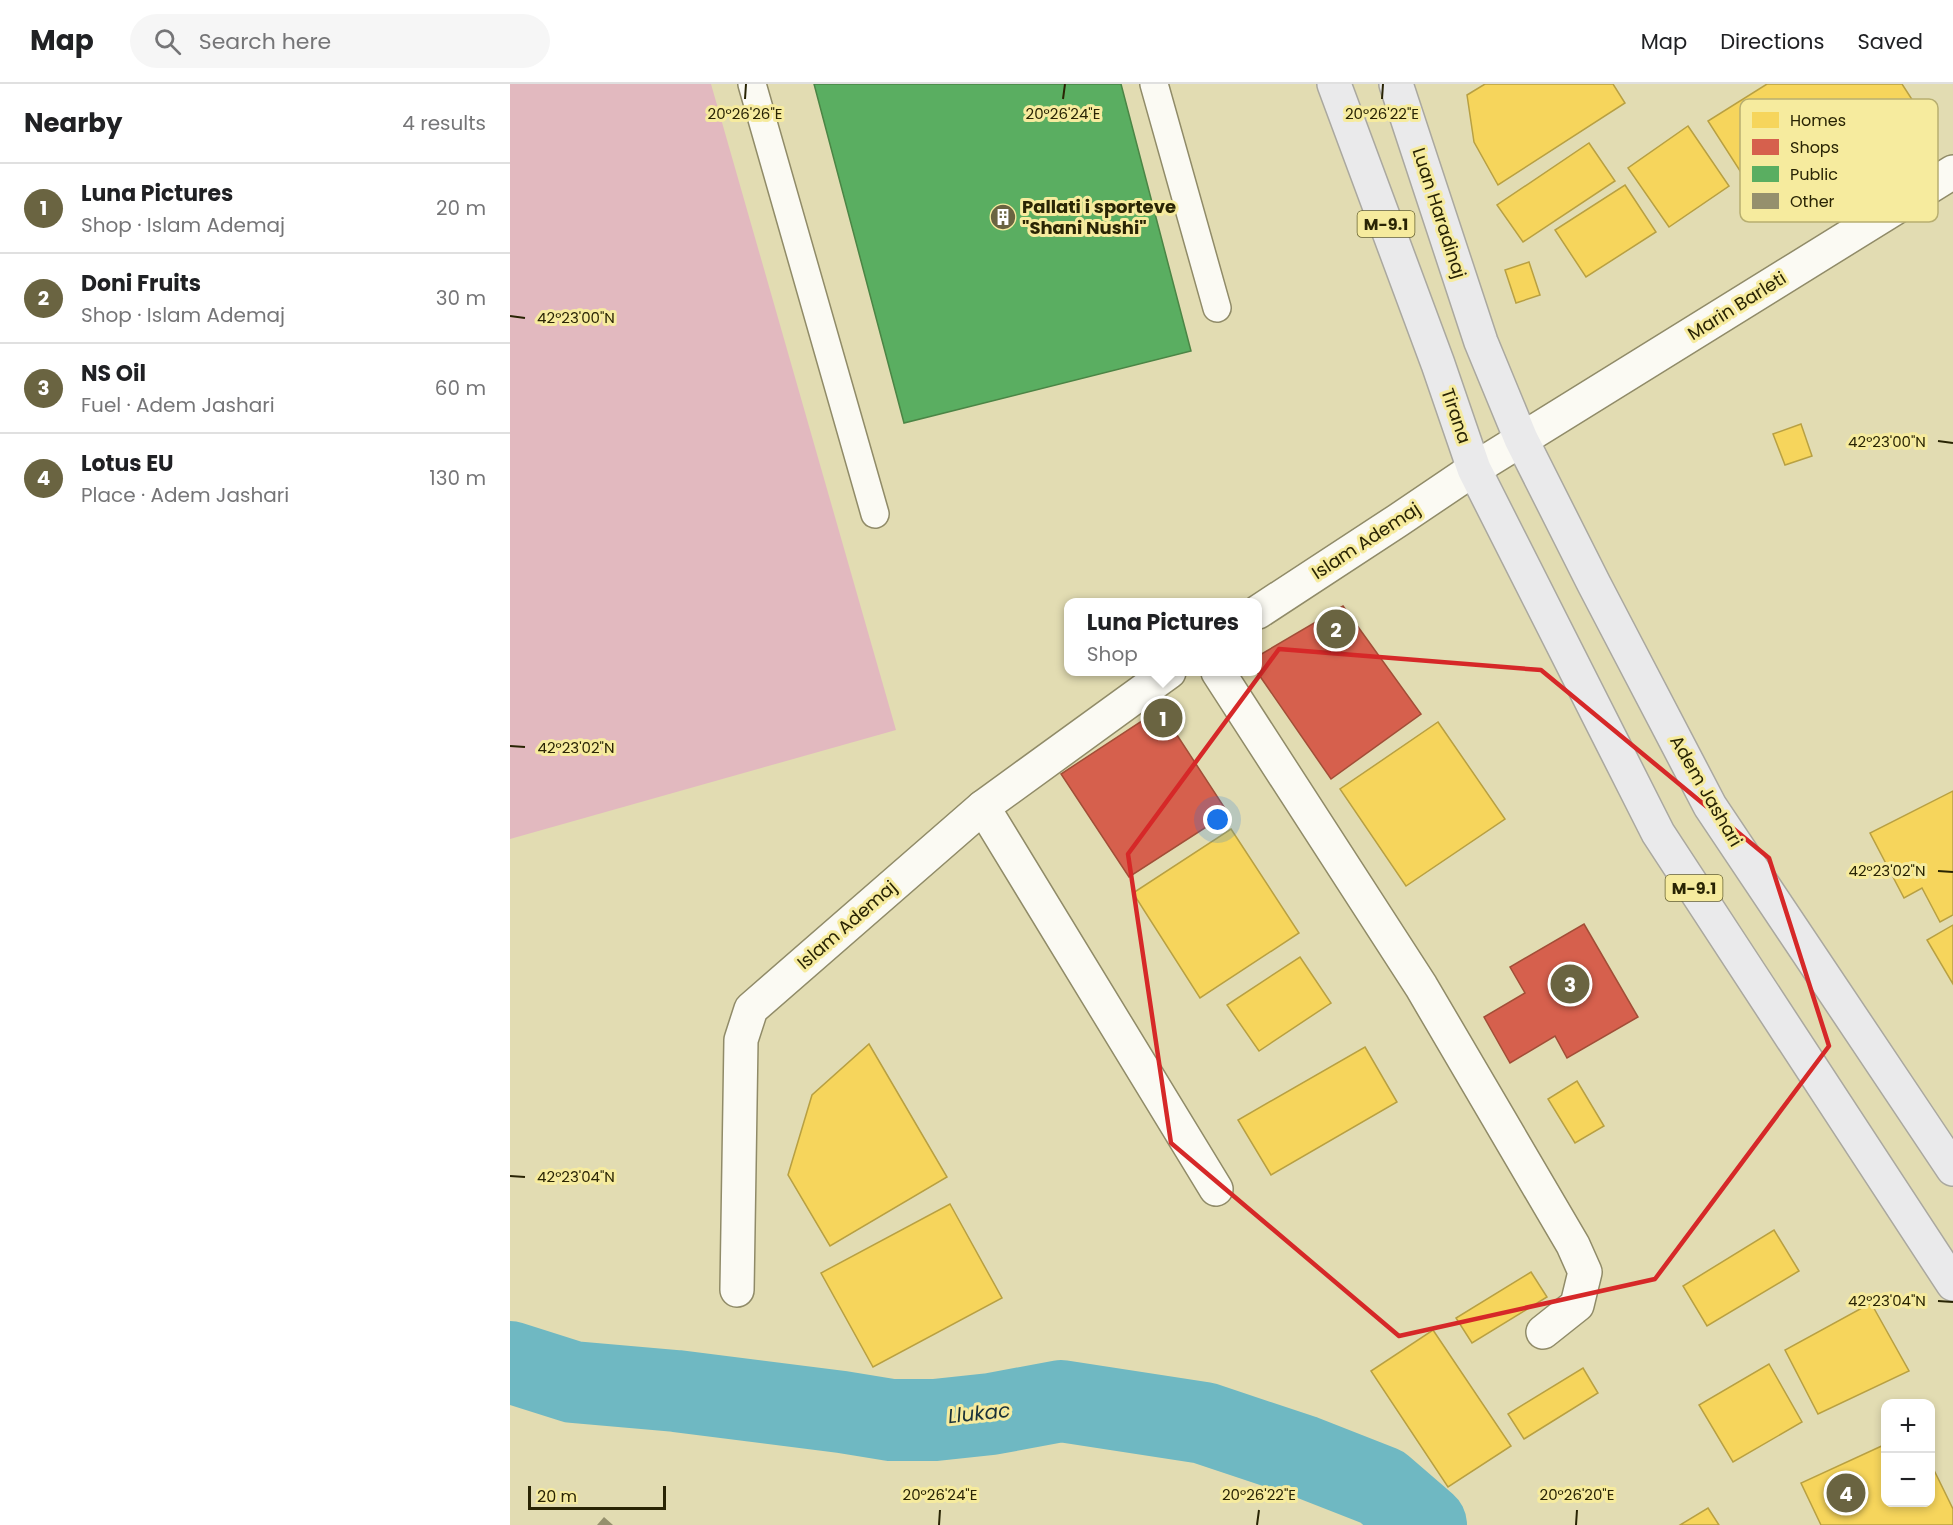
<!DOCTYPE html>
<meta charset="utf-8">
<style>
:root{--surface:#fff;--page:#f6f6f6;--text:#202124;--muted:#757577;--line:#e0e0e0;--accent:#6a6441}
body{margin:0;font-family:Poppins,sans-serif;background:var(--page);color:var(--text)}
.controls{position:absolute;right:18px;bottom:18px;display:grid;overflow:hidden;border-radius:12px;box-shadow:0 3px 9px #0003}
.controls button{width:54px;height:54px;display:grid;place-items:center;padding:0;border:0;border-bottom:2px solid var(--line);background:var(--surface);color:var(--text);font:30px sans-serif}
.scale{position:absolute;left:18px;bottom:15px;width:138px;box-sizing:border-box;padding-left:6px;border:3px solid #292404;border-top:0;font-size:16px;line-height:21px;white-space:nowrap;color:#292404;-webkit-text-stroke:4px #f6eb9e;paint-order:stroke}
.you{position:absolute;left:708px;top:736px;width:21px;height:21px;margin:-15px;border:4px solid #fff;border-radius:50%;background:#1a73e8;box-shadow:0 0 0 9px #1a73e833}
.badge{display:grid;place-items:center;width:39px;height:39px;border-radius:50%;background:var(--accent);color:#fff;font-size:20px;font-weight:700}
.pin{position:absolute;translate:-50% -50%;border:3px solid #fff;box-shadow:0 2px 6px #0006}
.popup{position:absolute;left:554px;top:514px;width:198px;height:78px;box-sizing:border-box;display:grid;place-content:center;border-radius:12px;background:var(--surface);filter:drop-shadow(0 2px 4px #0005);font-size:20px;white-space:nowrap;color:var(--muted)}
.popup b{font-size:22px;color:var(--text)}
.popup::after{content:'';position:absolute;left:50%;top:100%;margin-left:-12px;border:12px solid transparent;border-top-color:var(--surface)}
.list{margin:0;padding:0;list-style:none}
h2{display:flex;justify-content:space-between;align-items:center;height:78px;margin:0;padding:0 24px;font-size:26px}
h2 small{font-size:20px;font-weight:400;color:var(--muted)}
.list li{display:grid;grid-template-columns:39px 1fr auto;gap:18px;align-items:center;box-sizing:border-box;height:90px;padding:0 24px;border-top:2px solid var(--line)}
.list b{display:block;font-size:22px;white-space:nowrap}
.list p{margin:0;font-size:20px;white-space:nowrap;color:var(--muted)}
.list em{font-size:20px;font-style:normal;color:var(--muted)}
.icon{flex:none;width:33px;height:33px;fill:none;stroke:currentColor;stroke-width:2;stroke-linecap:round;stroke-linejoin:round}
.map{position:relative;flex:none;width:1443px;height:1441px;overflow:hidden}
header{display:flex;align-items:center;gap:36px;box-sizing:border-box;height:84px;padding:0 30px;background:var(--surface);border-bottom:2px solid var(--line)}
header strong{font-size:28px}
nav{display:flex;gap:33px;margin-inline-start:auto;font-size:21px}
.search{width:420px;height:54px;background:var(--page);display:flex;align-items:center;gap:15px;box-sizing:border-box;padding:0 21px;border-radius:33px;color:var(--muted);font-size:22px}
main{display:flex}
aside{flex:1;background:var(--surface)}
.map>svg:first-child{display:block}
.green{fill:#e2b9bf}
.homes{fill:#f6d55c;stroke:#b8a042;stroke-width:1.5}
.shops{fill:#d6604d;stroke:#a24e37;stroke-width:1.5}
.public{fill:#5aae61;stroke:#4b8545;stroke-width:1.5}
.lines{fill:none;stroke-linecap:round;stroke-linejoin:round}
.river{stroke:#6fb8c2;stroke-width:82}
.building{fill:#95906d}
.service-casing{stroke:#908b68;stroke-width:30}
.minor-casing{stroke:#908b68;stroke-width:36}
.primary-casing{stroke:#aaa89f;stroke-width:36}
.service{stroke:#fbfaf3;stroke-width:27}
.minor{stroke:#fbfaf3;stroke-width:33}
.primary{stroke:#eaeaeb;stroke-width:33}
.marked{fill:none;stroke:#d62828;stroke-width:4.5;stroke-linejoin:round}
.ticks{fill:none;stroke:#292404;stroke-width:2}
.labels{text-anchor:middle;stroke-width:6;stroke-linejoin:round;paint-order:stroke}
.shield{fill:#f6eb9e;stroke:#666032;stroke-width:1.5}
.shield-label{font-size:16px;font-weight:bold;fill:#292404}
.poi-label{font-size:18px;font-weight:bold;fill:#292404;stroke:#f6eb9e;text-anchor:start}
.street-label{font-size:18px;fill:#292404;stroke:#f6eb9e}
.water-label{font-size:20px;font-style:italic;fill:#1a3139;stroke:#f6eb9e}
.key{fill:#f6eb9e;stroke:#b8af70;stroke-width:1.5}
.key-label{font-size:16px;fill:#292404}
.ticks-label{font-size:15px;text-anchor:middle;fill:#292404;stroke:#f6eb9e;stroke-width:6;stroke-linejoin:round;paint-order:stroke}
</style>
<header>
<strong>Map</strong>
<div class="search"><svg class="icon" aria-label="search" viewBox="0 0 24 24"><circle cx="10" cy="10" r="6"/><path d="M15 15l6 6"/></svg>Search here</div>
<nav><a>Map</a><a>Directions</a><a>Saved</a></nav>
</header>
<main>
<aside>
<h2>Nearby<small>4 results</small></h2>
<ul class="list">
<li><span class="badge">1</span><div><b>Luna Pictures</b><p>Shop · Islam Ademaj</p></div><em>20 m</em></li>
<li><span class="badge">2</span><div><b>Doni Fruits</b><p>Shop · Islam Ademaj</p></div><em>30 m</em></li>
<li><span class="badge">3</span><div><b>NS Oil</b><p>Fuel · Adem Jashari</p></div><em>60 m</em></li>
<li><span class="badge">4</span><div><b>Lotus EU</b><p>Place · Adem Jashari</p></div><em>130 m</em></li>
</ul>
</aside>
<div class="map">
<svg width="1443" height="1441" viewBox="0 0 1443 1441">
<rect width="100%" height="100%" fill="#e2dcb2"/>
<!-- green -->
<polygon class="green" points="0,0 201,0 386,646 0,755"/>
<!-- homes -->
<g class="homes">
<polygon points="975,0 1103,0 1115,19 988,101 964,58 957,11"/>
<polygon points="1257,0 1392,0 1414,34 1259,132 1198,37"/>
<polygon points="1178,42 1219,102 1159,143 1118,84"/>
<polygon points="1079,59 1105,97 1013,158 987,121"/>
<polygon points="1115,101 1146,148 1076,193 1045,146"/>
<polygon points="1019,178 1030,211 1006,219 995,186"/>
<polygon points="1291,340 1302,372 1275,381 1263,350"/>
<polygon points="928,638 995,735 896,802 830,705"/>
<polygon points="1443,707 1443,831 1430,838 1412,804 1394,814 1360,749"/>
<polygon points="721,745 789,849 690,914 623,809"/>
<polygon points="1443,841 1443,900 1417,856"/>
<polygon points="790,873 821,919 749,967 717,921"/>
<polygon points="359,960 437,1093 320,1162 278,1091 302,1011"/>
<polygon points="855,963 887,1018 761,1091 728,1036"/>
<polygon points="1067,997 1094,1042 1065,1059 1038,1015"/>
<polygon points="440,1120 492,1214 363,1283 311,1189"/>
<polygon points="1264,1146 1289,1187 1197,1242 1173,1202"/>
<polygon points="1021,1188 1037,1213 962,1259 946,1234"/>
<polygon points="1361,1219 1399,1287 1308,1330 1275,1266"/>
<polygon points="923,1246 1001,1362 938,1403 861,1287"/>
<polygon points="1259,1280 1292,1338 1223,1378 1189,1321"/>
<polygon points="1073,1284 1088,1309 1014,1355 998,1330"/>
<polygon points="1376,1360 1376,1418 1420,1418 1420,1378 1443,1425 1443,1441 1311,1441 1291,1399"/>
<polygon points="1198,1424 1209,1441 1170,1441"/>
</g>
<!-- shops -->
<g class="shops">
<polygon points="833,522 911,630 821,695 747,588 748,572"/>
<polygon points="650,625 718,729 619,793 551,690"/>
<polygon points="1074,840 1128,933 1057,974 1045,952 1000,979 974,933 1015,909 1000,883"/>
</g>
<!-- public -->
<polygon class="public" points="304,0 611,0 681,267 394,339"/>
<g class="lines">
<!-- river -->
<polyline class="river" points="0,1278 63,1298 166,1307 332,1328 381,1336 425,1336 481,1330 551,1317 694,1339 793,1372 872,1403 916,1441"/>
</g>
<!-- building -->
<polygon class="building" points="94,1433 103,1441 87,1441"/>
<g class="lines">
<!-- service casing -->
<g class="service-casing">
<g id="service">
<polyline points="242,0 365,430"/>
<polyline points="644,0 707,224"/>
</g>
</g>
<!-- minor casing -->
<g class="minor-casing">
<g id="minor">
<polyline points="748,528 887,437 964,385 1443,88"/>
<polyline points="708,588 911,902 1063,1161 1075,1188 1067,1221 1033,1248"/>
<polyline points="473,723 706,1105"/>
<polyline points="227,1206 231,956 241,925 473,723 659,588"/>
</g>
</g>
<!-- primary casing -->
<g class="primary-casing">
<g id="primary">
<polyline points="824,0 928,280 964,385 1148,749 1443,1200"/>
<polyline points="886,0 971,258 1011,355 1084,500 1200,722 1443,1085"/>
</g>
</g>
<!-- service -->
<use href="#service" class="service"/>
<!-- minor -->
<use href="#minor" class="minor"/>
<!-- primary -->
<use href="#primary" class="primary"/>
</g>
<!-- marked area -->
<path class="marked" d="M769 565 1031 586 1259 774 1319 962 1145 1195 889 1252 661 1059 618 770Z"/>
<!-- ticks -->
<path class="ticks" d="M235 15 236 0M553 15 555 0M872 15 873 0M0 232 15 234M1428 357 1443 359M0 662 15 663M1428 787 1443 788M0 1092 15 1093M1428 1217 1443 1218M429 1441 430 1426M747 1441 749 1426M1066 1441 1067 1426"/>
<!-- icons -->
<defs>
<g id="building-disc" transform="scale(1.35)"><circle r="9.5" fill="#6a6441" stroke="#f6eb9e"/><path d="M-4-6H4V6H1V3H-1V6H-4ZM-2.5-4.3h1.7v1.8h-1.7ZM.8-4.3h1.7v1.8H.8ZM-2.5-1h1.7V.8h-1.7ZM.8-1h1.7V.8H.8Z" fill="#fff"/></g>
</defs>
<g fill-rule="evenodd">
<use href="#building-disc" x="493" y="133"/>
</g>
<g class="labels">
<!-- shield labels -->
<g class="shield">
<rect x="847.5" y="127" width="57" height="26" rx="4.5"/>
<rect x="1155.5" y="791" width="57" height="26" rx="4.5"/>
</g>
<g class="shield-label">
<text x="876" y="146">M-9.1</text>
<text x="1184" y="810">M-9.1</text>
</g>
<!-- poi labels -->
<g class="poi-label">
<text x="512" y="129">Pallati i sporteve<tspan x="512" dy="21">"Shani Nushi"</tspan></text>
</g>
<!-- street labels -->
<g class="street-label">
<text transform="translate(929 129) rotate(72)" y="6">Luan Haradinaj</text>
<text transform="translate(1227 222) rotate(-32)" y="6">Marin Barleti</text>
<text transform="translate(946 332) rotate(71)" y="6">Tirana</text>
<text transform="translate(856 457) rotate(-33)" y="6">Islam Ademaj</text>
<text transform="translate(1196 707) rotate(60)" y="6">Adem Jashari</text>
<text transform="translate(337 841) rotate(-41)" y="6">Islam Ademaj</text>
</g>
<!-- water labels -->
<g class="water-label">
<text transform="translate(469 1329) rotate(-6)" y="7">Llukac</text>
</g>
</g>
<!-- legend -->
<rect x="1230" y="15" width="198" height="123" rx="9" class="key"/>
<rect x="1242" y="28" width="27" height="16" fill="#f6d55c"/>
<rect x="1242" y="55" width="27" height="16" fill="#d6604d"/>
<rect x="1242" y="82" width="27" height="16" fill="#5aae61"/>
<rect x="1242" y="109" width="27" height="16" fill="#95906d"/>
<g class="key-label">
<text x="1280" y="42">Homes</text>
<text x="1280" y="69">Shops</text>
<text x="1280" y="96">Public</text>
<text x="1280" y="123">Other</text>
</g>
<g class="ticks-label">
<text x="235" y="35">20°26'26"E</text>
<text x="553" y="35">20°26'24"E</text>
<text x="872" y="35">20°26'22"E</text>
<text x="66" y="239">42°23'00"N</text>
<text x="1377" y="363">42°23'00"N</text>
<text x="66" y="669">42°23'02"N</text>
<text x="1377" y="792">42°23'02"N</text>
<text x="66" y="1098">42°23'04"N</text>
<text x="1377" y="1222">42°23'04"N</text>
<text x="430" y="1416">20°26'24"E</text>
<text x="749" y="1416">20°26'22"E</text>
<text x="1067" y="1416">20°26'20"E</text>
</g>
</svg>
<div class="controls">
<button>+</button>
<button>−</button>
</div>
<div class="scale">20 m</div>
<div class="you"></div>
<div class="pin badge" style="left:653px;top:634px">1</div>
<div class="popup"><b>Luna Pictures</b>Shop</div>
<div class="pin badge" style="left:826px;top:545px">2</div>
<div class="pin badge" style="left:1060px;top:900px">3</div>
<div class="pin badge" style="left:1336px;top:1409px">4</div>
</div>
</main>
